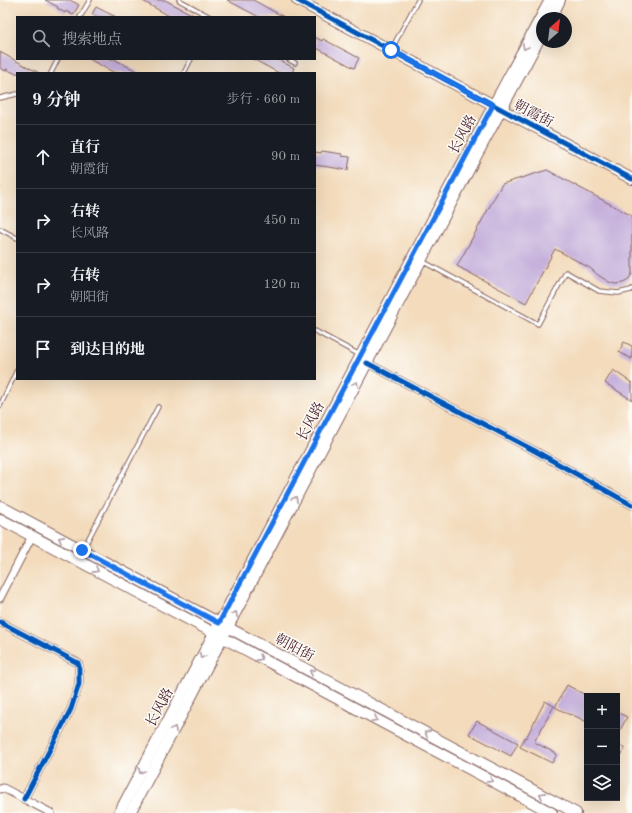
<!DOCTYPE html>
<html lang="zh">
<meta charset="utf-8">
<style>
:root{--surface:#171b24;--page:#20242c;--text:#f1f3f6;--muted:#9ea1a6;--line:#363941}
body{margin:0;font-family:"Old Standard TT","Noto Serif SC",serif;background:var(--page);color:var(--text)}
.controls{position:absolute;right:12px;bottom:12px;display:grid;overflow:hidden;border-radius:0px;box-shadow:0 4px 16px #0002}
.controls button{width:36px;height:36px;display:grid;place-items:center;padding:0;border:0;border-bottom:1px solid var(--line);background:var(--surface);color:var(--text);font:20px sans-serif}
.compass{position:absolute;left:536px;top:12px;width:36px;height:36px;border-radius:50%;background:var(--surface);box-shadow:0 4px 16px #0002;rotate:28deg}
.stop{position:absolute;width:12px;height:12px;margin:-9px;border:3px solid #1a73e8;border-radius:50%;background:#fff}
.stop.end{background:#1a73e8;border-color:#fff;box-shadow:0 1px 4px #0008}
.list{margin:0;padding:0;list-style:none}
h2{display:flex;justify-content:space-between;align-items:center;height:52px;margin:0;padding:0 16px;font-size:17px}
h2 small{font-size:13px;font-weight:400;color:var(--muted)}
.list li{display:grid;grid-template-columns:26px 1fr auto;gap:12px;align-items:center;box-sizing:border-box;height:64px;padding:0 16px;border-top:1px solid var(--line)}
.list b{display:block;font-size:15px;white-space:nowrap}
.list p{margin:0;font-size:13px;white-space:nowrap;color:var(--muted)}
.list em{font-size:13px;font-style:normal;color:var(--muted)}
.icon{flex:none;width:22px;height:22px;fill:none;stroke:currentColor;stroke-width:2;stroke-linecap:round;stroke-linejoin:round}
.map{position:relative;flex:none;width:632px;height:813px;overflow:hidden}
.search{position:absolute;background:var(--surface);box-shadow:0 4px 16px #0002;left:16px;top:16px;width:300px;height:44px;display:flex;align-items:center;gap:10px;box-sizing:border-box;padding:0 14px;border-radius:0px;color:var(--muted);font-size:15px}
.panel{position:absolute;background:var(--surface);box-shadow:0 4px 16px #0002;left:16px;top:72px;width:300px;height:308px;border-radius:0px}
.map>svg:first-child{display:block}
.building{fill:#c6b1dc}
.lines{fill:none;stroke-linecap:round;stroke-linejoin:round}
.lane-casing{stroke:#85615e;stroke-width:5.5}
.street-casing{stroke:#85615e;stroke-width:9}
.secondary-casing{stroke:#85615e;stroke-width:12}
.lane{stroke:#fff;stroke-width:3.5}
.street{stroke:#fff;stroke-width:7}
.secondary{stroke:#fff;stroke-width:10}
.cycleway-casing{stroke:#fdfcf7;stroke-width:8}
.cycleway{stroke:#0057b8;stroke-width:5}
.oneway{stroke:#ae9aa0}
.route{stroke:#1a73e8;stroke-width:5}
.labels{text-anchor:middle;stroke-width:3;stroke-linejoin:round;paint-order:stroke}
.street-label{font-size:14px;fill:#4a1f2b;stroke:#fdfcf7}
</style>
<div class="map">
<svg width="632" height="813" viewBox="0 0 632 813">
<rect width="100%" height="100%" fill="#fdfcf7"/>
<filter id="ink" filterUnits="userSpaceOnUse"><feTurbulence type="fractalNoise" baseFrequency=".025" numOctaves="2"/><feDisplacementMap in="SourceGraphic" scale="8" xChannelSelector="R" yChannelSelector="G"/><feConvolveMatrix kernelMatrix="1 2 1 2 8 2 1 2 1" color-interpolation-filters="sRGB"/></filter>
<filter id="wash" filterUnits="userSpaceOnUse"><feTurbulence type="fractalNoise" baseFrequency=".012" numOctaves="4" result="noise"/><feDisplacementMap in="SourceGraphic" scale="16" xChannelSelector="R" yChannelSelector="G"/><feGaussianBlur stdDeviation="0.9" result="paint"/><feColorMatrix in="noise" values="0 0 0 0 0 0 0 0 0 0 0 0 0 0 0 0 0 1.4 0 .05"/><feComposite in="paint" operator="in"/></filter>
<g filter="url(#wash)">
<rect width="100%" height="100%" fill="#f3dbbc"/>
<g id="blocks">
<!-- building -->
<g class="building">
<polygon points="45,0 70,0 79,5 73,15 66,11 65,13 57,8 58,7"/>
<polygon points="141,0 165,0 197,17 171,17"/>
<polygon points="227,0 253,0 284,17 259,17"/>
<polygon points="96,7 116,17 98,17 92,14"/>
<polygon points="315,37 322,41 323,39 359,58 354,68 315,47"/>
<polygon points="0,52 9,57 39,73 14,73 6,69 6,71 0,68"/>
<polygon points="89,59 114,59 140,73 115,73"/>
<polygon points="253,59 277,59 294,68 292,73 279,73"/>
<polygon points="322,151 342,154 341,156 350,157 348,170 315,165 315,152 321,153"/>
<polygon points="547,170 632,216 632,274 627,281 623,283 615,284 609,282 598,275 590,268 555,249 526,303 457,266 502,184"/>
<polygon points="624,342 632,346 632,359 619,352"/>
<polygon points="613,370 632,383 632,400 605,383"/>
<polygon points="567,685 587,696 587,722 571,714 570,715 555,707"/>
<polygon points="545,701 554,706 534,742 557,754 552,763 520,747 525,737 526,738"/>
<polygon points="617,712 627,717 617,736"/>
<polygon points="477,721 518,743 511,756 469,734"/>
<polygon points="617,743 625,748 617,763"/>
</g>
</g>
</g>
<g filter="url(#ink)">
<use href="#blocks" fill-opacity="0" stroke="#85615e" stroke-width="1"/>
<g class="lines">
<!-- lane casing -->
<g class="lane-casing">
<g id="lane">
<polyline points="179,0 210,17"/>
<polyline points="80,17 90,0"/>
<polyline points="391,50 418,0"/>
<polyline points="288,59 295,63"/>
<polyline points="51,73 58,59"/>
<polyline points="184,73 191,59"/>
<polyline points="0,98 17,94"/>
<polyline points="0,229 17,238"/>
<polyline points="422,261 538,324 566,272 599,291 618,293 631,290 632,289"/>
<polyline points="315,331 360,355"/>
<polyline points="0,406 17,370"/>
<polyline points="83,549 158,407"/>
</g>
</g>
<!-- street casing -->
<g class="street-casing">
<g id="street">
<polyline points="367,363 535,451 632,505"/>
<polyline points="0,598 32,536"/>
<polyline points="0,622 78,663 79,666 79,684 71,709 24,799"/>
<polyline points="0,789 3,788 7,790 51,813"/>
</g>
</g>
<!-- secondary casing -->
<g class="secondary-casing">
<g id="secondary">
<polyline points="297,0 632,179"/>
<polyline points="551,18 560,0"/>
<polyline points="0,506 576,813"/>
<polyline points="0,519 552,813"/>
<polyline points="119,813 456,175 550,0"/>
<polyline points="130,813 464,179 542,34"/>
</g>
</g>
<!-- lane -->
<use href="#lane" class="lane"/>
<!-- street -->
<use href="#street" class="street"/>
<!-- secondary -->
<use href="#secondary" class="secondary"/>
<!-- cycleway casing -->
<g class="cycleway-casing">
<g id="cycleway">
<polyline points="297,0 632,179"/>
<polyline points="367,363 535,451 632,505"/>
<polyline points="0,622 78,663 79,666 79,684 71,709 24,799"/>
</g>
</g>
<!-- cycleway -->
<use href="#cycleway" class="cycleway"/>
</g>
<!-- one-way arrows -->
<defs><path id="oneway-chevron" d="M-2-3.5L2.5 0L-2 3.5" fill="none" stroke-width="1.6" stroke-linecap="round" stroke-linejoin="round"/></defs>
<g class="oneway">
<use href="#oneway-chevron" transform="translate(525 47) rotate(118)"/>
<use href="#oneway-chevron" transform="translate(356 384) rotate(-62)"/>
<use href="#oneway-chevron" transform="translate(295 499) rotate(-62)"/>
<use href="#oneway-chevron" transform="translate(61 539) rotate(-152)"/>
<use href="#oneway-chevron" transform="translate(96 570) rotate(28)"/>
<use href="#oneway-chevron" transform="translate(235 614) rotate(-62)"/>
<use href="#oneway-chevron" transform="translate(202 656) rotate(118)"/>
<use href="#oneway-chevron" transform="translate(260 658) rotate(28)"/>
<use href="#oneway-chevron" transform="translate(312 672) rotate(-152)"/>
<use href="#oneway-chevron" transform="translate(375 719) rotate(28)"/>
<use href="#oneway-chevron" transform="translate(174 729) rotate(-62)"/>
<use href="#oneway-chevron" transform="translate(427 733) rotate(-152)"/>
<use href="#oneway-chevron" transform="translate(141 771) rotate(118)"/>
<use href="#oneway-chevron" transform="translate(490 780) rotate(28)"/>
<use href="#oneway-chevron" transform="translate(542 795) rotate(-152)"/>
</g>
</g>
<g class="lines" filter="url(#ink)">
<!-- route -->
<polyline class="route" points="82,550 219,623 493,105 391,50"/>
</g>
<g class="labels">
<!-- street labels -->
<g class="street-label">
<text transform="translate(534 113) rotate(28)" y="5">朝霞街</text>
<text transform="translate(462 134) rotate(-62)" y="5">长风路</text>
<text transform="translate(310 421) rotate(-62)" y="5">长风路</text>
<text transform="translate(295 647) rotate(28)" y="5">朝阳街</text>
<text transform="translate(159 707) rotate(-62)" y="5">长风路</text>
</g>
</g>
</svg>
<div class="controls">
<button>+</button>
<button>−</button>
<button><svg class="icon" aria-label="layers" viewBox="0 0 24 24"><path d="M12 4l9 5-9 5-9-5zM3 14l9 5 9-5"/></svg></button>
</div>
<svg class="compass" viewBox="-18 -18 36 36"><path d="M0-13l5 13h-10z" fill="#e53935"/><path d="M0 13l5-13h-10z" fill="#9ea1a6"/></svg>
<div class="stop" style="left:391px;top:50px"></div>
<div class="stop end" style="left:82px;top:550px"></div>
<div class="search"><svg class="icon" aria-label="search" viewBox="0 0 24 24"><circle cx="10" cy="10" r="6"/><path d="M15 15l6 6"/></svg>搜索地点</div>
<section class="panel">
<h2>9 分钟<small>步行 · 660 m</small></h2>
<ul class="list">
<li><svg class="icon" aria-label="ahead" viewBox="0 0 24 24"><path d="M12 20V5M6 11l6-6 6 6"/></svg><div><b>直行</b><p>朝霞街</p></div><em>90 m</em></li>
<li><svg class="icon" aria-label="right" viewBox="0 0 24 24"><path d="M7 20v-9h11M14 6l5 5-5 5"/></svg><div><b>右转</b><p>长风路</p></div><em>450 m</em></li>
<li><svg class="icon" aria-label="right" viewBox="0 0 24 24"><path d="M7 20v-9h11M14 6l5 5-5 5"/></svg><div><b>右转</b><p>朝阳街</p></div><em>120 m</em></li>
<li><svg class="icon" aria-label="arrive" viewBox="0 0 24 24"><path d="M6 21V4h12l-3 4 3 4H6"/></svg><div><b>到达目的地</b></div></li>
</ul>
</section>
</div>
